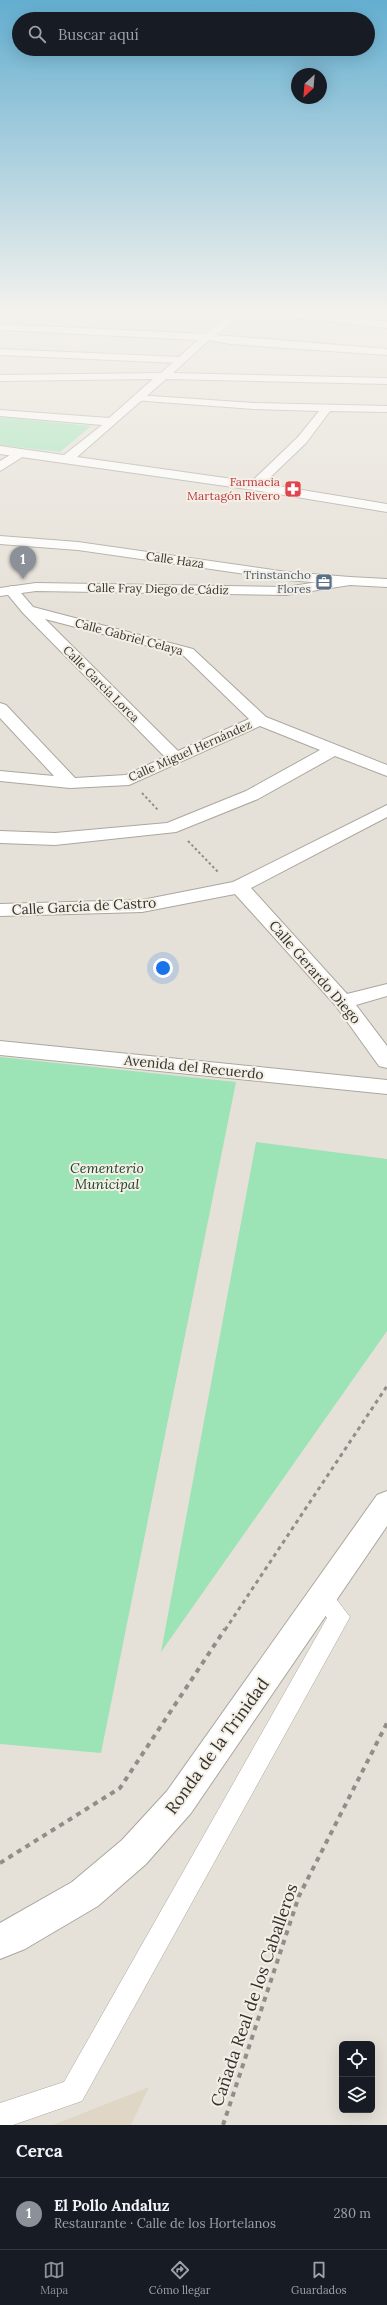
<!DOCTYPE html>
<html lang="es">
<meta charset="utf-8">
<style>
:root{--surface:#171b24;--page:#20242c;--text:#f1f3f6;--muted:#9ea1a6;--line:#363941;--accent:#8c9099}
body{margin:0;font-family:Lora,serif;background:var(--page);color:var(--text)}
.controls{position:absolute;right:12px;bottom:12px;display:grid;overflow:hidden;border-radius:6px;box-shadow:0 4px 16px #0002}
.controls button{width:36px;height:36px;display:grid;place-items:center;padding:0;border:0;border-bottom:1px solid var(--line);background:var(--surface);color:var(--text);font:20px sans-serif}
.compass{position:absolute;left:291px;top:68px;width:36px;height:36px;border-radius:50%;background:var(--surface);box-shadow:0 4px 16px #0002;rotate:206deg}
.you{position:absolute;left:163px;top:968px;width:14px;height:14px;margin:-10px;border:3px solid #fff;border-radius:50%;background:#1a73e8;box-shadow:0 0 0 6px #1a73e833}
.badge{display:grid;place-items:center;width:26px;height:26px;border-radius:50%;background:var(--accent);color:#fff;font-size:13px;font-weight:700}
.pin{position:absolute;translate:-50% -33px;filter:drop-shadow(0 1px 2px #0008)}
.pin::after{content:'';position:absolute;top:21px;width:14px;height:12px;background:inherit;clip-path:polygon(0 0,100% 0,50% 100%)}
.list{margin:0;padding:0;list-style:none}
h2{display:flex;justify-content:space-between;align-items:center;height:52px;margin:0;padding:0 16px;font-size:17px}
h2 small{font-size:13px;font-weight:400;color:var(--muted)}
.list li{display:grid;grid-template-columns:26px 1fr auto;gap:12px;align-items:center;box-sizing:border-box;height:72px;padding:0 16px;border-top:1px solid var(--line)}
.list b{display:block;font-size:15px;white-space:nowrap}
.list p{margin:0;font-size:13px;white-space:nowrap;color:var(--muted)}
.list em{font-size:13px;font-style:normal;color:var(--muted)}
.icon{flex:none;width:22px;height:22px;fill:none;stroke:currentColor;stroke-width:2;stroke-linecap:round;stroke-linejoin:round}
.map{position:relative;flex:none;width:387px;height:2125px;overflow:hidden}
.search{position:absolute;background:var(--surface);box-shadow:0 4px 16px #0002;left:12px;right:12px;top:12px;height:44px;display:flex;align-items:center;gap:10px;box-sizing:border-box;padding:0 14px;border-radius:22px;color:var(--muted);font-size:15px}
.sheet{height:124px;background:var(--surface)}
nav{display:flex;justify-content:space-around;align-items:center;box-sizing:border-box;height:56px;border-top:1px solid var(--line);background:var(--surface);font-size:11px;color:var(--muted)}
nav a{display:grid;justify-items:center;gap:2px}
nav .on{color:var(--accent)}
.map>svg:first-child{display:block}
.built{fill:#dfd6c6}
.green{fill:#9ce3b6}
.lines{fill:none;stroke-linecap:round;stroke-linejoin:round}
.lane-casing{stroke:#aba79e;stroke-width:1}
.street-casing{stroke:#aba79e;stroke-width:2}
.secondary-casing{stroke:#aba79e;stroke-width:2}
.path-far2{stroke:#918d87;stroke-width:2;stroke-dasharray:2.5 2.5;stroke-linecap:butt}
.path-far1{stroke:#918d87;stroke-width:3;stroke-dasharray:4 4;stroke-linecap:butt}
.path{stroke:#918d87;stroke-width:4;stroke-dasharray:5 5;stroke-linecap:butt}
.lane{fill:#fff;fill-rule:evenodd}
.street{fill:#fff;fill-rule:evenodd}
.secondary{fill:#fff;fill-rule:evenodd}
.labels{text-anchor:middle;stroke-width:4;stroke-linejoin:round;paint-order:stroke}
.far-health-label{font-size:12px;fill:#be3a42;stroke:#f4efe5;text-anchor:end}
.far-street-label{font-size:12px;fill:#353330;stroke:#f4efe5}
.far-service-label{font-size:12px;fill:#4e5e75;stroke:#f4efe5;text-anchor:end}
.street-label{font-size:14px;fill:#353330;stroke:#f4efe5}
.park-label{font-size:14px;font-style:italic;fill:#1c432d;stroke:#f4efe5}
.near-street-label{font-size:17px;fill:#353330;stroke:#f4efe5}
</style>
<div class="map">
<svg width="387" height="2125" viewBox="0 0 387 2125">
<rect width="100%" height="100%" fill="#e6e1d8"/>
<!-- built -->
<polygon class="built" points="149,2087 131,2125 53,2125"/>
<!-- green -->
<g class="green">
<polygon points="0,417 91,426 60,452 0,445"/>
<polygon points="0,1057 236,1082 101,1753 0,1744"/>
<polygon points="256,1142 387,1159 387,1331 161,1652"/>
</g>
<g class="lines">
<!-- lane casing -->
<g class="lane-casing">
<g id="lane">
<polygon points="0,314 4,314 0,318"/>
<polygon points="323,1588 330,1591 350,1617 82,2101 13,2125 0,2125 0,2103 64,2082 327,1618 313,1597 316,1591"/>
</g>
</g>
<!-- street casing -->
<g class="street-casing">
<g id="street">
<polygon points="0,349 180,357 185,360 180,363 0,355"/>
<polygon points="137,395 254,403 387,406 387,412 330,411 306,443 258,489 250,489 248,486 250,483 298,437 319,411 254,409 133,400 131,398"/>
<polygon points="20,449 26,453 24,456 0,471 0,461"/>
<polygon points="0,536 78,542 287,572 350,577 357,581 350,585 287,580 78,550 0,544"/>
<path d="M11 586 16 587 33 607 193 649 266 717 387 765V776L335 756 258 799 176 832 55 845 0 843V831L55 833 167 823 246 791 320 750 260 726 129 785 70 788 0 781V771L54 776 0 718V703L6 705 75 778 126 775 165 757 23 613 4 590ZM45 619 183 655 249 719 178 751Z"/>
<polygon points="387,805 387,817 251,888 347,994 387,984 387,996 356,1005 387,1046 387,1068 379,1066 336,1006 235,894 142,912 0,916 0,904 142,900 233,882"/>
</g>
</g>
<!-- secondary casing -->
<g class="secondary-casing">
<g id="secondary">
<polygon points="231,314 243,314 216,335 387,349 387,355 230,344 209,340 173,373 387,378 387,384 166,379 77,457 254,482 387,504 387,512 254,490 0,454 0,446 64,455 102,425 0,416 0,410 109,418 153,379 0,381 0,375 161,373 198,340 0,330 0,324 205,334"/>
<polygon points="282,314 319,314 387,322 387,328 287,317"/>
<polygon points="350,577 387,579 387,587 350,585 286,595 36,591 0,596 0,588 36,583 286,587"/>
<polygon points="0,1041 387,1080 387,1094 0,1055"/>
<polygon points="387,1491 387,1526 191,1813 146,1864 98,1906 25,1949 0,1959 0,1923 72,1882 122,1840 167,1791 377,1495"/>
</g>
</g>
<!-- path-far2 -->
<g class="path-far2">
<polyline points="142,793 158,810"/>
<polyline points="188,841 218,872"/>
</g>
<!-- path-far1 -->
<polyline class="path-far1" points="225,1630 387,1386"/>
<!-- path -->
<g class="path">
<polyline points="0,1863 120,1788 225,1629"/>
<polyline points="223,2125 299,1896 387,1723"/>
</g>
<!-- lane -->
<use href="#lane" class="lane"/>
<!-- street -->
<use href="#street" class="street"/>
<!-- secondary -->
<use href="#secondary" class="secondary"/>
</g>
<!-- sky -->
<linearGradient id="sky" x2="0" y2="1"><stop stop-color="#63aed0"/><stop offset="0.51" stop-color="#f4f2ed"/><stop offset="1" stop-color="#f4f2ed" stop-opacity="0"/></linearGradient>
<rect width="387" height="612" fill="url(#sky)"/>
<!-- icons -->
<defs>
<g id="pharmacy-square" transform="scale(0.9)"><rect x="-9" y="-9" width="18" height="18" rx="4" fill="#e0444e" stroke="#f4efe5"/><path d="M-2-6h4v4h4v4h-4v4h-4v-4h-4v-4h4Z" fill="#fff"/></g>
<g id="office-square" transform="scale(0.9)"><rect x="-9" y="-9" width="18" height="18" rx="4" fill="#5c6f8a" stroke="#f4efe5"/><path d="M-6-3h4V-5.5h4V-3h4V5H-6ZM-1-4.5V-3h2v-1.5ZM-6 0V1H6V0Z" fill="#fff"/></g>
</defs>
<g fill-rule="evenodd">
<use href="#pharmacy-square" x="293" y="489"/>
<use href="#office-square" x="324" y="582"/>
</g>
<g class="labels">
<!-- far-health labels -->
<g class="far-health-label">
<text x="280" y="486">Farmacia<tspan x="280" dy="14">Martagón Rivero</tspan></text>
</g>
<!-- far-street labels -->
<g class="far-street-label">
<text transform="translate(175 560) rotate(8)" y="4">Calle Haza</text>
<text transform="translate(158 589) rotate(1)" y="4">Calle Fray Diego de Cádiz</text>
<text transform="translate(129 637) rotate(15)" y="4">Calle Gabriel Celaya</text>
<text transform="translate(101 684) rotate(45)" y="4">Calle García Lorca</text>
<text transform="translate(190 751) rotate(-24)" y="4">Calle Miguel Hernández</text>
</g>
<!-- far-service labels -->
<g class="far-service-label">
<text x="311" y="579">Trinstancho<tspan x="311" dy="14">Flores</tspan></text>
</g>
<!-- street labels -->
<g class="street-label">
<text transform="translate(84 906) rotate(-3)" y="5">Calle García de Castro</text>
<text transform="translate(315 972) rotate(49)" y="5">Calle Gerardo Diego</text>
<text transform="translate(194 1067) rotate(6)" y="5">Avenida del Recuerdo</text>
</g>
<!-- park labels -->
<g class="park-label">
<text x="107" y="1173">Cementerio<tspan x="107" dy="16">Municipal</tspan></text>
</g>
<!-- near-street labels -->
<g class="near-street-label">
<text transform="translate(217 1746) rotate(-54)" y="6">Ronda de la Trinidad</text>
<text transform="translate(254 1995) rotate(-71)" y="6">Cañada Real de los Caballeros</text>
</g>
</g>
</svg>
<div class="controls">
<button><svg class="icon" aria-label="locate" viewBox="0 0 24 24"><circle cx="12" cy="12" r="6"/><path d="M12 2v4M12 18v4M2 12h4M18 12h4"/></svg></button>
<button><svg class="icon" aria-label="layers" viewBox="0 0 24 24"><path d="M12 4l9 5-9 5-9-5zM3 14l9 5 9-5"/></svg></button>
</div>
<svg class="compass" viewBox="-18 -18 36 36"><path d="M0-13l5 13h-10z" fill="#e53935"/><path d="M0 13l5-13h-10z" fill="#9ea1a6"/></svg>
<div class="you"></div>
<div class="pin badge" style="left:23px;top:579px">1</div>
<div class="search"><svg class="icon" aria-label="search" viewBox="0 0 24 24"><circle cx="10" cy="10" r="6"/><path d="M15 15l6 6"/></svg>Buscar aquí</div>
</div>
<section class="sheet">
<h2>Cerca<small></small></h2>
<ul class="list">
<li><span class="badge">1</span><div><b>El Pollo Andaluz</b><p>Restaurante · Calle de los Hortelanos</p></div><em>280 m</em></li>
</ul>
</section>
<nav>
<a class="on"><svg class="icon" aria-label="map" viewBox="0 0 24 24"><path d="M3 6l6-2 6 2 6-2v14l-6 2-6-2-6 2zM9 4v14M15 6v14"/></svg>Mapa</a>
<a><svg class="icon" aria-label="directions" viewBox="0 0 24 24"><path d="M12 3l9 9-9 9-9-9zM9 14v-3h6M13 9l2 2-2 2"/></svg>Cómo llegar</a>
<a><svg class="icon" aria-label="saved" viewBox="0 0 24 24"><path d="M7 4h10v16l-5-4-5 4z"/></svg>Guardados</a>
</nav>
